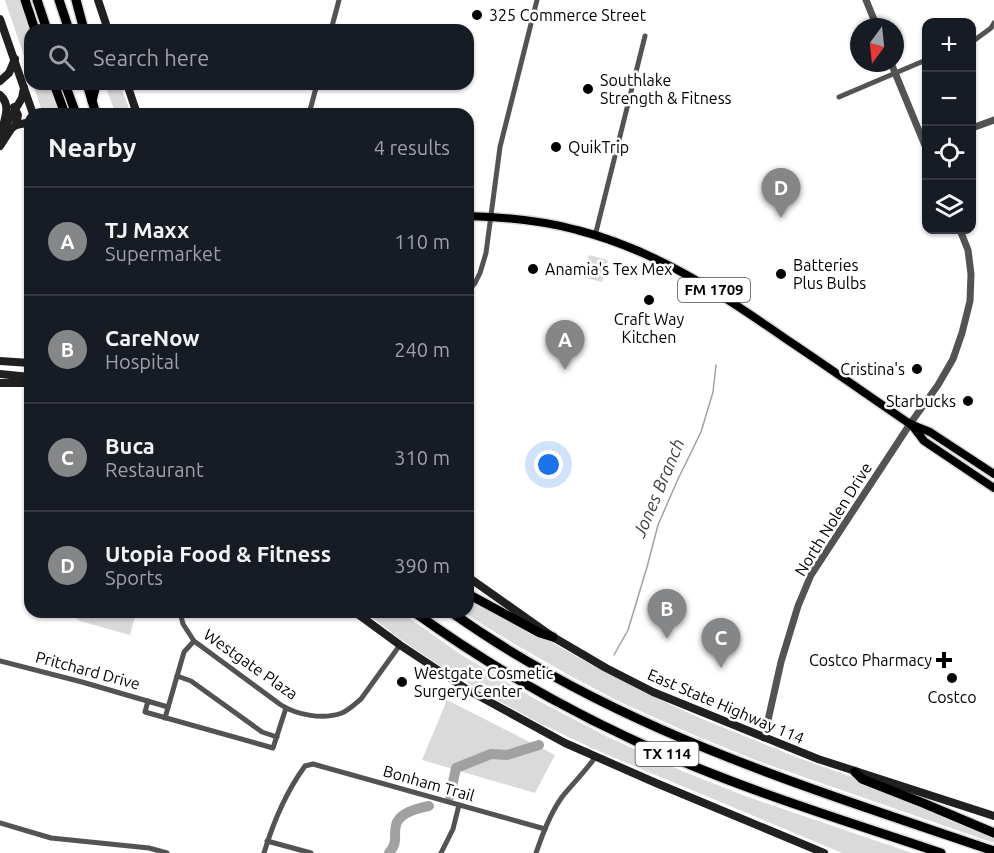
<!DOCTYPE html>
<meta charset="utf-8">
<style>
:root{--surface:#171b24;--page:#242831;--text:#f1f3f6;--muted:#9ea1a6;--line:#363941;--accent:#858687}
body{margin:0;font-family:Ubuntu,sans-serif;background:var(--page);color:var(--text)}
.controls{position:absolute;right:18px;top:18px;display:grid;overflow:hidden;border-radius:12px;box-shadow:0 2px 4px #0004}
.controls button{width:54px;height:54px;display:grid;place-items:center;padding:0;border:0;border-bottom:2px solid var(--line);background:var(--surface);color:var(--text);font:30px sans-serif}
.compass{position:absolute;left:850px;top:18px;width:54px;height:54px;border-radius:50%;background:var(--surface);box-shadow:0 2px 4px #0004;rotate:195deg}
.you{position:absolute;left:549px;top:465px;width:21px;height:21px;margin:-15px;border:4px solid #fff;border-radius:50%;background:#1a73e8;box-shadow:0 0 0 9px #1a73e833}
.badge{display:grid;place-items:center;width:39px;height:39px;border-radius:50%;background:var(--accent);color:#fff;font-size:20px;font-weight:700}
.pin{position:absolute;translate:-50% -50px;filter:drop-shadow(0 2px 3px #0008)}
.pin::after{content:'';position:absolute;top:32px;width:21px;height:18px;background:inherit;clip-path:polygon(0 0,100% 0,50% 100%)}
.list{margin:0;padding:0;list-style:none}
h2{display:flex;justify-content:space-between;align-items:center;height:78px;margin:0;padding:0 24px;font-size:26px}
h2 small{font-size:20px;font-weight:400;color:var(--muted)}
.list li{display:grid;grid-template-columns:39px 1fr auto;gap:18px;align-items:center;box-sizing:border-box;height:108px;padding:0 24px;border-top:2px solid var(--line)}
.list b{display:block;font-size:22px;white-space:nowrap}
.list p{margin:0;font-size:20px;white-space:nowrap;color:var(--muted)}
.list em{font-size:20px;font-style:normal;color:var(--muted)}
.icon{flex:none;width:33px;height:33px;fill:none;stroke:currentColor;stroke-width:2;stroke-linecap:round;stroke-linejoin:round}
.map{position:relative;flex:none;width:994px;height:853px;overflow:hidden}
.search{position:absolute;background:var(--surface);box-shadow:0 2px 4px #0004;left:24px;top:24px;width:450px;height:66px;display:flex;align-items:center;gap:15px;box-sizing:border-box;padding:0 21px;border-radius:18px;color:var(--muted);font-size:22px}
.panel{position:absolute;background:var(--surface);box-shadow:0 2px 4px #0004;left:24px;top:108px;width:450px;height:510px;border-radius:18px}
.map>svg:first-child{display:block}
.green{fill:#dadada}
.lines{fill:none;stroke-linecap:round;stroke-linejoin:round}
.stream{stroke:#a1a1a1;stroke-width:1.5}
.river{stroke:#a1a1a1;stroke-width:10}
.primary-casing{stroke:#dbdbdb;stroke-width:11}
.motorway-casing{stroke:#dbdbdb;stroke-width:12}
.minor{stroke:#535353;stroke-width:5}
.tertiary{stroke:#535353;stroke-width:7}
.secondary{stroke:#202020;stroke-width:8}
.primary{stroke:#000;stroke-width:8}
.motorway{stroke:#000;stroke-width:9}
.poi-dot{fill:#000;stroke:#fff;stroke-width:2}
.labels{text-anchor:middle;stroke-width:5;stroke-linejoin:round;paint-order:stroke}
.shield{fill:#fff;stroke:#4c4c4c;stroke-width:1.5}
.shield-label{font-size:15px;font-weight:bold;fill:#000}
.poi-label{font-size:16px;fill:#000;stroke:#fff;text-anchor:start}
.street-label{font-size:16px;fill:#000;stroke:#fff}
.water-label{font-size:18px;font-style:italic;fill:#424242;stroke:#fff}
</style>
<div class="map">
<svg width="994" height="853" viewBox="0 0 994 853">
<rect width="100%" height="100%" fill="#fff"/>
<!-- green -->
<g class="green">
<polygon points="5,0 21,0 32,30 30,30 30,74"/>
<polygon points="33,84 50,84 59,114 43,114"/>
<path d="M105 84H120L131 114H116C112 103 108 95 105 84Z"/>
<polygon points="589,255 608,260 602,282 583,277"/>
<polygon points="468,596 583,660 638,689 695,716 796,757 897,793 994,835 994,843 758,761 694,735 620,702 576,679 518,646 472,618 464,612 468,612"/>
<polygon points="75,612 136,612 130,635 80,621 73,616"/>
<polygon points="365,612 401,612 460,654 535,699 606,736 682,771 745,796 912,853 842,853 596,750 537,722 486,694 437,664 400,639"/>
<polygon points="447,700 555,755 535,793 422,760"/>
</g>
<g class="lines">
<!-- stream -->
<polyline class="stream" points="614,655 628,630 647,567 658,525 678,479 701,432 713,392 716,365"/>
<!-- river -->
<g class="river">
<polyline points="450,796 456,768 491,754 507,755 539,745"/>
<path d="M389 853C399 841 393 837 396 825 399 813 418 808 429 806"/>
</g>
<!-- primary casing -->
<g class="primary-casing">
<g id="primary">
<path d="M468 216C505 217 541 220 577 230 656 250 720 293 786 339 828 367 869 396 910 424L930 432 994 474"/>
<polyline points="911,424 924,441 994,488"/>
</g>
</g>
<!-- motorway casing -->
<g class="motorway-casing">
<g id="motorway">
<polyline points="25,0 35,30"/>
<polyline points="37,0 47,30"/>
<polyline points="59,0 69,30"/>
<polyline points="76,0 84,30"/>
<polyline points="54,84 65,114"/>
<polyline points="65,84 76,114"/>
<polyline points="87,84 96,114"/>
<polyline points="92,101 96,84"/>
<polyline points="468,594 540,633 553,637"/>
<path d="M414 612C506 678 608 733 713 774 788 804 865 827 941 853"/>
<path d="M451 612C615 729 806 787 994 851"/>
<polyline points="855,772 862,779 923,803 994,833"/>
</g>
</g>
<!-- minor -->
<g class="minor">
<polyline points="331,30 339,0"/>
<polyline points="972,42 991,28 994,23"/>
<polyline points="839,97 926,60"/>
<polyline points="309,114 317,84"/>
<polyline points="595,236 645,36"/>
<polyline points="468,291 475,283 480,273 486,253 500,147 537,0"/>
<path d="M180 612 183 624 194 641 281 705C297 715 323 720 342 713 349 710 355 704 361 699L400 645"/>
<polyline points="0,661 82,682 168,707"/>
<polyline points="177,676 191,681 262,732 277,737"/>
<polyline points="148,701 145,712 273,748 286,708"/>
<polyline points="165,718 184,652 194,641"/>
<polyline points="0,823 51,838 149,848 167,853"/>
<polyline points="267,841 311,853"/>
<path d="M264 853C273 823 286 792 305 766L313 764 545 829"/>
<polyline points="441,853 453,829 459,805"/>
<path d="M536 853C543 833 550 814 562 797 573 783 586 771 596 756"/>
</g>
<!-- tertiary -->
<g class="tertiary">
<polyline points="866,0 877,27"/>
<polyline points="891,63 926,148"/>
<polyline points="972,128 994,120"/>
<polyline points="764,738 781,662 798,606 811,575 910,424 938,385 953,359 962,333 970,301 971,274 968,250 960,230"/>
</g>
<!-- secondary -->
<g class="secondary">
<polyline points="98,0 108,30"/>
<polyline points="0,19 33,114"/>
<polyline points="0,81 9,73 15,59"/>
<polyline points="127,84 137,114"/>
<path d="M0 95C10 104 6 115 3 126"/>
<polyline points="14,107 18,115 16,125"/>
<polyline points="16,125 26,123 30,125"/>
<polyline points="0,135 22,98 24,88"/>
<polyline points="0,146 11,129 16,125"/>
<polyline points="0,361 30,363"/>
<polyline points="0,374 30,377"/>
<polyline points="0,383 30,383"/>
<polyline points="468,577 553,637 606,668 653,692 818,759 994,816"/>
<polyline points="355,612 400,645 468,690 565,743 656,783 824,853"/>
</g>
<!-- primary -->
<use href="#primary" class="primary"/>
<!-- motorway -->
<use href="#motorway" class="motorway"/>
</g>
<!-- markers -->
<g class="poi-dot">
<circle cx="477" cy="15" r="6"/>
<circle cx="588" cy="89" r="6"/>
<circle cx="556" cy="147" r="6"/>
<circle cx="533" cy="269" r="6"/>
<circle cx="781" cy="274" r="6"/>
<circle cx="649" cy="300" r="6"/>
<circle cx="917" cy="369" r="6"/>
<circle cx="968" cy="401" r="6"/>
<path d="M941 651h6v6h6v6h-6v6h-6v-6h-6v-6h6z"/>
<circle cx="952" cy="678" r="6"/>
<circle cx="402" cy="682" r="6"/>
</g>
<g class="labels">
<!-- shield labels -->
<g class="shield">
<rect x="678" y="278" width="72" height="24" rx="4.5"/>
<rect x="635.5" y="742" width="63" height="24" rx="4.5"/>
</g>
<g class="shield-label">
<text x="714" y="295">FM 1709</text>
<text x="667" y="759">TX 114</text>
</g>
<!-- poi labels -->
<g class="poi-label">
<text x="489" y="21">325 Commerce Street</text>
<text x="600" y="86">Southlake<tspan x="600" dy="18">Strength &amp; Fitness</tspan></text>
<text x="568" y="153">QuikTrip</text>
<text x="793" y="271">Batteries<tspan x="793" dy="18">Plus Bulbs</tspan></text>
<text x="545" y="275">Anamia's Tex Mex</text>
<text x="649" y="325" text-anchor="middle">Craft Way<tspan x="649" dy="18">Kitchen</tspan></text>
<text x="905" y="375" text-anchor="end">Cristina's</text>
<text x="956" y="407" text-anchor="end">Starbucks</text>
<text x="932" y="666" text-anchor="end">Costco Pharmacy</text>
<text x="414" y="679">Westgate Cosmetic<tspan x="414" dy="18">Surgery Center</tspan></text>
<text x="952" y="703" text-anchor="middle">Costco</text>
</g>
<!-- street labels -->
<g class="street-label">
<text transform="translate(833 519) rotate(-58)" y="6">North Nolen Drive</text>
<text transform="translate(251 664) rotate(35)" y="6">Westgate Plaza</text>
<text transform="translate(88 670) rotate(15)" y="6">Pritchard Drive</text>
<text transform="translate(726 706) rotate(23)" y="6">East State Highway 114</text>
<text transform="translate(429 783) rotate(16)" y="6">Bonham Trail</text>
</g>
<!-- water labels -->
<g class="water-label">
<text transform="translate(659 488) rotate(-67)" y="6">Jones Branch</text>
</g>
</g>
</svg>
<div class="controls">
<button>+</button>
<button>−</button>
<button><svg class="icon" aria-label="locate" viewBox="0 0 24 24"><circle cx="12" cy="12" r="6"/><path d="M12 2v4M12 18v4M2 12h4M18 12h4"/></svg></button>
<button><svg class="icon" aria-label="layers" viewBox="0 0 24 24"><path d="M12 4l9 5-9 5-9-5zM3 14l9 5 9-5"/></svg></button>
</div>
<svg class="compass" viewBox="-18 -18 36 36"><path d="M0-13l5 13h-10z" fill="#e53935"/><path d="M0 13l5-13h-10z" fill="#9ea1a6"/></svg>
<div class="you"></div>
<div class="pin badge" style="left:565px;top:370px">A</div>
<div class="pin badge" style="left:667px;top:639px">B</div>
<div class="pin badge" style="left:721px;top:668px">C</div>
<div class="pin badge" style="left:781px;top:218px">D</div>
<div class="search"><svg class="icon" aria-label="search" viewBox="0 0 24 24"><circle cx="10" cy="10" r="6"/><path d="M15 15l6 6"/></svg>Search here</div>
<section class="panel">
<h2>Nearby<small>4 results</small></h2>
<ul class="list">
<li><span class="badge">A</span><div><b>TJ Maxx</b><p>Supermarket</p></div><em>110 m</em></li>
<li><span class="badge">B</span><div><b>CareNow</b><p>Hospital</p></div><em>240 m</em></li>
<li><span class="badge">C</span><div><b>Buca</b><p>Restaurant</p></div><em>310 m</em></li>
<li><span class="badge">D</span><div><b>Utopia Food &amp; Fitness</b><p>Sports</p></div><em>390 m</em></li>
</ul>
</section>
</div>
